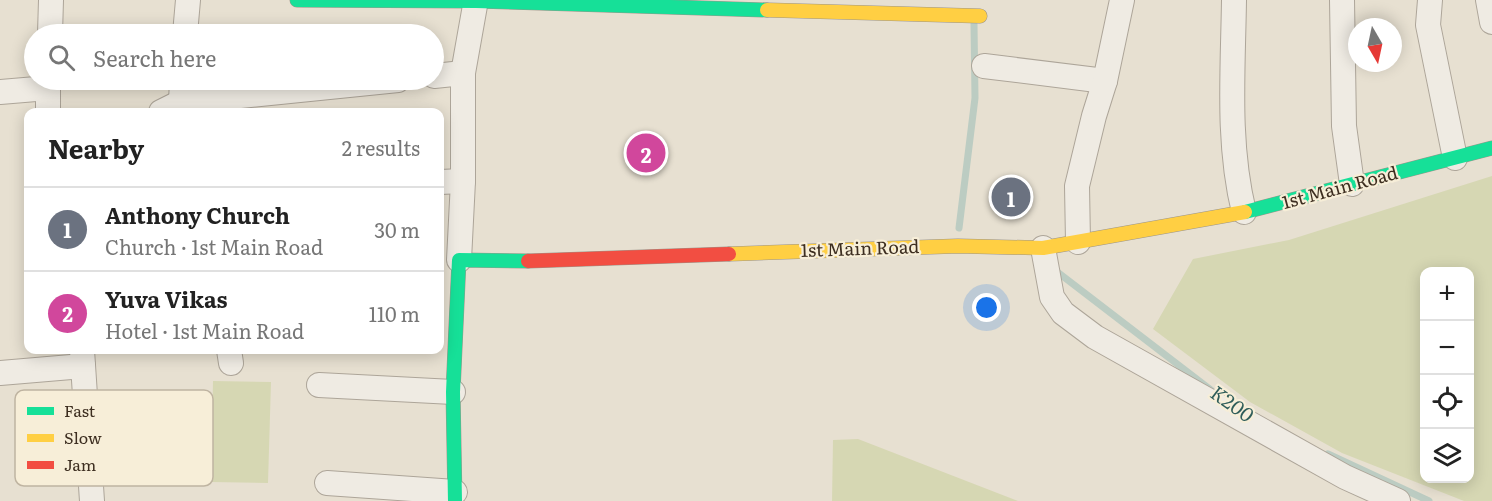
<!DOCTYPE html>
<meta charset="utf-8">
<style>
:root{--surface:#fff;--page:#f6f6f6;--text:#222;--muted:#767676;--line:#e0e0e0;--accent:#111827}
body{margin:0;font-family:Literata,serif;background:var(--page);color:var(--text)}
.controls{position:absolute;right:18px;bottom:18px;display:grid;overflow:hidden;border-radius:12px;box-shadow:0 3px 15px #0003}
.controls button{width:54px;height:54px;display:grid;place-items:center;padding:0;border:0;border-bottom:2px solid var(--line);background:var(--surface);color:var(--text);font:30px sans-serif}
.compass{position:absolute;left:1348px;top:18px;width:54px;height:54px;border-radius:50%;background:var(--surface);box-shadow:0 3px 15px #0003;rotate:171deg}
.you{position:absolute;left:987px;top:308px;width:21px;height:21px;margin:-15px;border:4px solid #fff;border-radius:50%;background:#1a73e8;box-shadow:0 0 0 9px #1a73e833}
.badge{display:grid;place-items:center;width:39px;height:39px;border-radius:50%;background:var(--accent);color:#fff;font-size:20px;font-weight:700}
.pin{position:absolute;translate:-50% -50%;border:3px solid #fff;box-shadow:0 2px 6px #0006}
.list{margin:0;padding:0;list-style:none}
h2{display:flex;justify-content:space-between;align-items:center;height:78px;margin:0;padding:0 24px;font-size:26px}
h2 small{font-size:20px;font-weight:400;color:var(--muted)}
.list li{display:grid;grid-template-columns:39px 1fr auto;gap:18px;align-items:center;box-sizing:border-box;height:84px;padding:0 24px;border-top:2px solid var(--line)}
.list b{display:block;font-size:22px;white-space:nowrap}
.list p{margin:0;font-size:20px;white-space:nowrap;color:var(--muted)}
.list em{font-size:20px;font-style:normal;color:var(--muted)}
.icon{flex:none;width:33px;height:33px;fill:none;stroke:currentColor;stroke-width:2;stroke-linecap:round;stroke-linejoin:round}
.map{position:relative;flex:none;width:1492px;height:501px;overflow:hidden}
.search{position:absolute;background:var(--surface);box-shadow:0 3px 15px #0003;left:24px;top:24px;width:420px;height:66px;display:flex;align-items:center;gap:15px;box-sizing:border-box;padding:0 21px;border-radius:33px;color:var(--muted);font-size:22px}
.panel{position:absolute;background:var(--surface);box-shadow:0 3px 15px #0003;left:24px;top:108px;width:420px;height:246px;border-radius:12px}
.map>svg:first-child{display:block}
.green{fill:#d6d7b3;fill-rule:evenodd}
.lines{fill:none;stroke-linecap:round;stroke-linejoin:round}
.stream{stroke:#bcccc2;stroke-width:7}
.street-casing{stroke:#ada599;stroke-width:26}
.fast-casing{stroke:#9c958a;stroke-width:15}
.slow-casing{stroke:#9c958a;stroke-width:15}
.jam-casing{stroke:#9c958a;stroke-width:15}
.street{stroke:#efebe3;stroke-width:24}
.fast{stroke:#16e098;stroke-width:14}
.slow{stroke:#ffcf43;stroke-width:14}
.jam{stroke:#f24e42;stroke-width:14}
.labels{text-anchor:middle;stroke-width:4.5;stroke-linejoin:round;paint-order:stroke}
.street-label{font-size:18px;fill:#3d2e20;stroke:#f7eed8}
.water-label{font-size:20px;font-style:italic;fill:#2f5d5a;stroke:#f7eed8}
.key{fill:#f7eed8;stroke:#bfb4a1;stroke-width:1.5}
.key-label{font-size:16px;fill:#3d2e20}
</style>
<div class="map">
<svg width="1492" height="501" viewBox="0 0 1492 501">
<rect width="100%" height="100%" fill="#e7e0d1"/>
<!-- green -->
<g class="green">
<path d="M1492 176V501H1464L1342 453 1250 402 1153 329 1193 259 1289 240ZM1424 272H1470V478H1424Z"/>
<polygon points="213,381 271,382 268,483 211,482"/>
<polygon points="858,439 1018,501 832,501 833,440"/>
</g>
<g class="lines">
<!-- stream -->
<g class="stream">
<polyline points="959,228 975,98 974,24"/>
<polyline points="1056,271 1211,390"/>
<polyline points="1328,454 1429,501"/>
</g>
<!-- street casing -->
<g class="street-casing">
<g id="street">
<path d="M1234 0C1233 71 1227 143 1244 212"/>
<polyline points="1342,0 1344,126 1352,184"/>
<polyline points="1430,0 1428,25 1455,158"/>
<polyline points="1488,0 1492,22"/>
<polyline points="50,34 51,0"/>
<polyline points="185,34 188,0"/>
<polyline points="984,66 1105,81"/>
<polyline points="434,76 463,73"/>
<polyline points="48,80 48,112"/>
<polyline points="0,92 48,88"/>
<polyline points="181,102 182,80"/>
<polyline points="161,112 181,102 398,80"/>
<polyline points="440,182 463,181"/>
<polyline points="1078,242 1077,186 1094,116 1105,81 1122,0"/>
<polyline points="1043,248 1052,297 1063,313 1095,337 1345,477 1398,501"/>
<polyline points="459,260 463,181 463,73 476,0"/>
<polyline points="82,350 92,501"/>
<polyline points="229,350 231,363"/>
<polyline points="0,373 83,366"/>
<polyline points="319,385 453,392"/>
<polyline points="327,483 455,492"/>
</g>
</g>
<!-- fast casing -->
<g class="fast-casing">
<g id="fast">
<polyline points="297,0 476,1 767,10"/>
<polyline points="1245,212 1492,148"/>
<polyline points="455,501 453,392 459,260 528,261"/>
</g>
</g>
<!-- slow casing -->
<g class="slow-casing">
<g id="slow">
<polyline points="767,10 980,16"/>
<polyline points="729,254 958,246 1043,248 1245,212"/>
</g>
</g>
<!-- jam casing -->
<g class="jam-casing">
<polyline id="jam" points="528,261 729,254"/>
</g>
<!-- street -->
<use href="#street" class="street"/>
<!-- fast -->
<use href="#fast" class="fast"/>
<!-- slow -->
<use href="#slow" class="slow"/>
<!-- jam -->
<use href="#jam" class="jam"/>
</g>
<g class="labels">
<!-- street labels -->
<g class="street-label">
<text transform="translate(1340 188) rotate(-15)" y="6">1st Main Road</text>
<text transform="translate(860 249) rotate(-2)" y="6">1st Main Road</text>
</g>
<!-- water labels -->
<g class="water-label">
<text transform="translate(1232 404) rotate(35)" y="7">K200</text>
</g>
</g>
<!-- legend -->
<rect x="15" y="390" width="198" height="96" rx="9" class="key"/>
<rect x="27" y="407" width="27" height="8" fill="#16e098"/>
<rect x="27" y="434" width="27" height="8" fill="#ffcf43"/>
<rect x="27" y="461" width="27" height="8" fill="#f24e42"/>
<g class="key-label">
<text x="64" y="417">Fast</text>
<text x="64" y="444">Slow</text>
<text x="64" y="471">Jam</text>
</g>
</svg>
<div class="controls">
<button>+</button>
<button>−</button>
<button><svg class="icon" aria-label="locate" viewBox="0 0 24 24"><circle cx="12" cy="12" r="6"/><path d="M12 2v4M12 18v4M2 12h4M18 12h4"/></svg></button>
<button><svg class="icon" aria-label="layers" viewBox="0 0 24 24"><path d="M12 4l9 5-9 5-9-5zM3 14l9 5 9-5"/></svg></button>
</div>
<svg class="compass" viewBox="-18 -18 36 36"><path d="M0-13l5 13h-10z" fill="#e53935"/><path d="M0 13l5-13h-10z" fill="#767676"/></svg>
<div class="you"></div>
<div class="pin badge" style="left:1011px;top:197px;background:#6b7280">1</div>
<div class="pin badge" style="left:646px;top:153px;background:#d1479c">2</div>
<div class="search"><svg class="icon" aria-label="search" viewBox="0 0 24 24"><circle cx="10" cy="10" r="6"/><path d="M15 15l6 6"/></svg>Search here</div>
<section class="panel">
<h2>Nearby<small>2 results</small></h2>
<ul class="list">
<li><span class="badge" style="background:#6b7280">1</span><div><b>Anthony Church</b><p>Church · 1st Main Road</p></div><em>30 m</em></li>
<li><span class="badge" style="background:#d1479c">2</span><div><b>Yuva Vikas</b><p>Hotel · 1st Main Road</p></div><em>110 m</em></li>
</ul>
</section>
</div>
